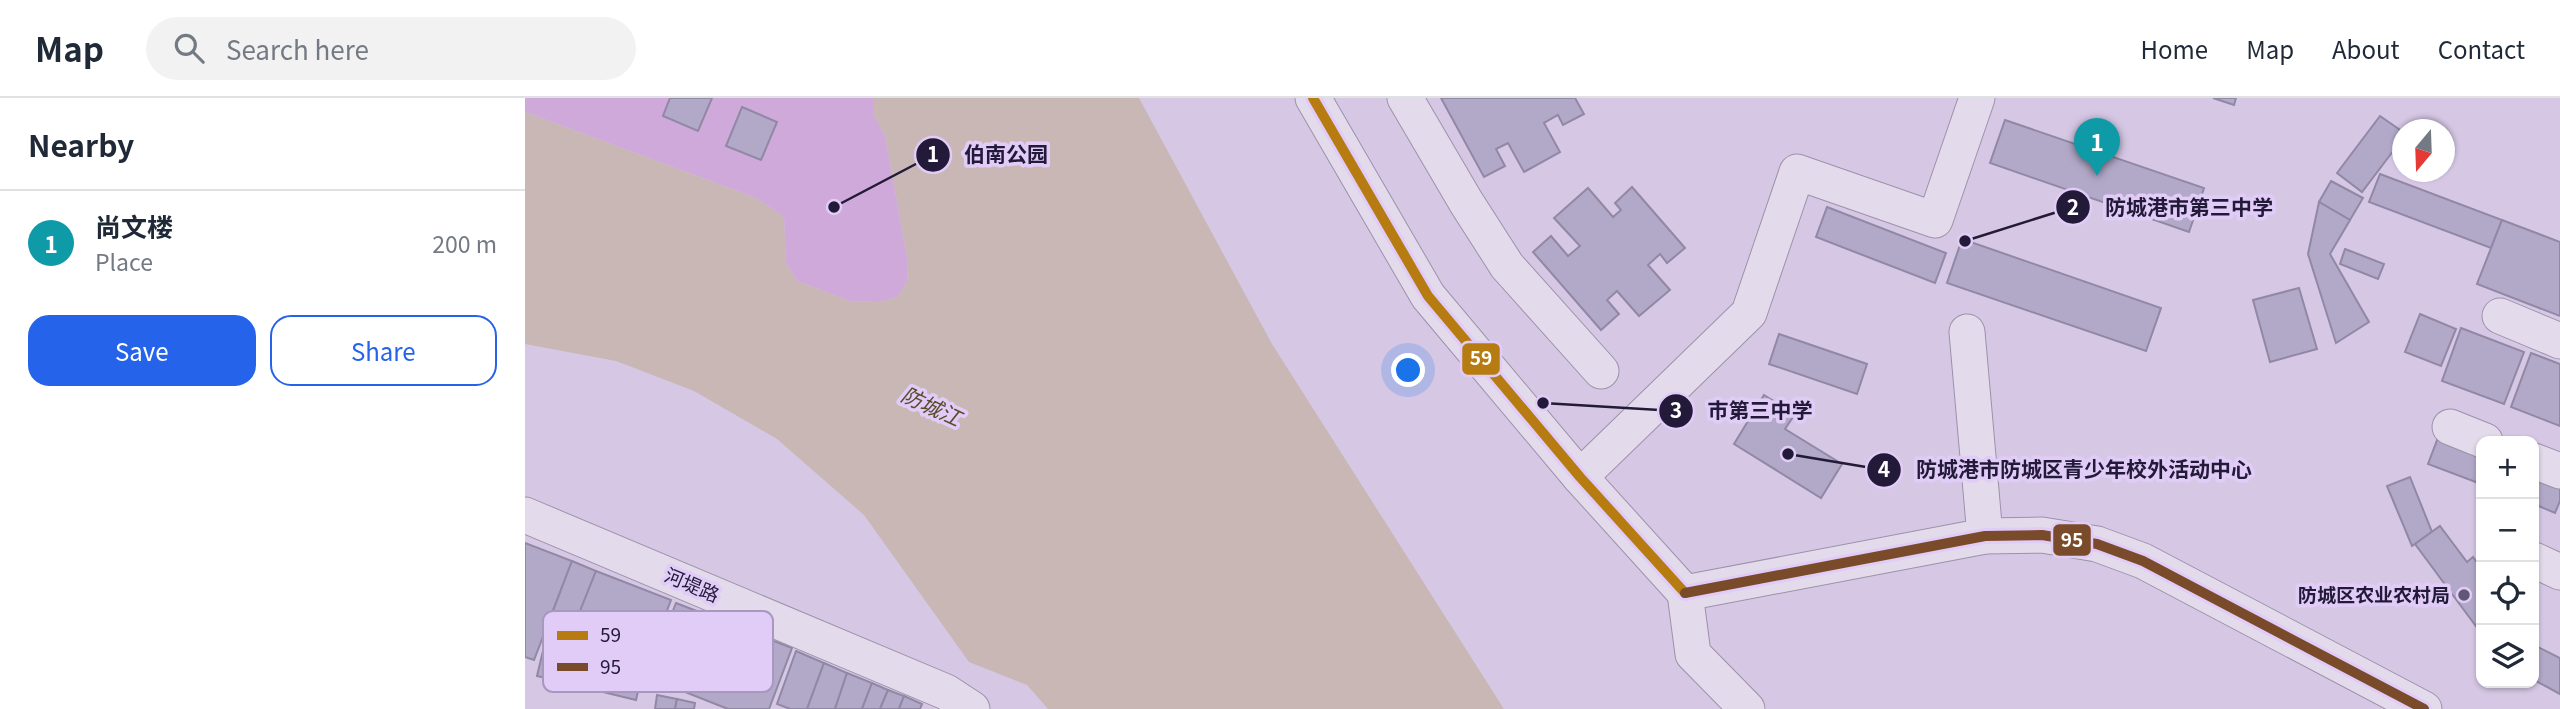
<!DOCTYPE html>
<meta charset="utf-8">
<style>
:root{--surface:#fff;--page:#f2f2f3;--text:#1f2937;--muted:#747a83;--line:#e0e1e3;--accent:#2563eb}
body{margin:0;font-family:Georgia,"Noto Sans SC",serif;background:var(--page);color:var(--text)}
.controls{position:absolute;right:21px;bottom:21px;display:grid;overflow:hidden;border-radius:14px;box-shadow:0 2px 5px #0004}
.controls button{width:63px;height:63px;display:grid;place-items:center;padding:0;border:0;border-bottom:2px solid var(--line);background:var(--surface);color:var(--text);font:35px sans-serif}
.compass{position:absolute;left:1867px;top:21px;width:63px;height:63px;border-radius:50%;background:var(--surface);box-shadow:0 2px 5px #0004;rotate:199deg}
.you{position:absolute;left:884px;top:273px;width:24px;height:24px;margin:-18px;border:5px solid #fff;border-radius:50%;background:#1a73e8;box-shadow:0 0 0 10px #1a73e833}
.badge{display:grid;place-items:center;width:46px;height:46px;border-radius:50%;background:var(--accent);color:#fff;font-size:23px;font-weight:700}
.pin{position:absolute;translate:-50% -58px;filter:drop-shadow(0 2px 4px #0008)}
.pin::after{content:'';position:absolute;top:37px;width:24px;height:21px;background:inherit;clip-path:polygon(0 0,100% 0,50% 100%)}
.list{margin:0;padding:0;list-style:none}
h2{display:flex;justify-content:space-between;align-items:center;height:91px;margin:0;padding:0 28px;font-size:30px}
h2 small{font-size:23px;font-weight:400;color:var(--muted)}
.list li{display:grid;grid-template-columns:46px 1fr auto;gap:21px;align-items:center;box-sizing:border-box;height:105px;padding:0 28px;border-top:2px solid var(--line)}
.list b{display:block;font-size:26px;white-space:nowrap}
.list p{margin:0;font-size:23px;white-space:nowrap;color:var(--muted)}
.list em{font-size:23px;font-style:normal;color:var(--muted)}
.actions{display:flex;gap:14px;padding:21px 28px}
.actions a{flex:1;padding:16px 0;border:2px solid var(--accent);border-radius:21px;text-align:center;font-size:24px;color:var(--accent)}
.actions .main{background:var(--accent);color:#fff}
.icon{flex:none;width:38px;height:38px;fill:none;stroke:currentColor;stroke-width:2;stroke-linecap:round;stroke-linejoin:round}
.map{position:relative;flex:none;width:2035px;height:611px;overflow:hidden}
header{display:flex;align-items:center;gap:42px;box-sizing:border-box;height:98px;padding:0 35px;background:var(--surface);border-bottom:2px solid var(--line)}
header strong{font-size:33px}
nav{display:flex;gap:38px;margin-inline-start:auto;font-size:24px}
.search{width:490px;height:63px;background:var(--page);display:flex;align-items:center;gap:18px;box-sizing:border-box;padding:0 24px;border-radius:38px;color:var(--muted);font-size:26px}
main{display:flex}
aside{flex:1;background:var(--surface)}
.map>svg:first-child{display:block}
.green{fill:#cfa9d9}
.water{fill:#c8b7b5}
.building{fill:#b2a9c9;stroke:#9188a5;stroke-width:2}
.lines{fill:none;stroke-linecap:round;stroke-linejoin:round}
.minor-casing{stroke:#9b92a9;stroke-width:37}
.minor{stroke:#e3dbec;stroke-width:35}
.bus-1-casing{stroke:#e1ccf8;stroke-width:16}
.bus-2-casing{stroke:#e1ccf8;stroke-width:16}
.bus-1{stroke:#b77c11;stroke-width:10}
.bus-2{stroke:#7a4b2a;stroke-width:10}
.poi-dot{fill:#615775;stroke:#e1ccf8;stroke-width:2.5}
.labels{text-anchor:middle;stroke-width:7;stroke-linejoin:round;paint-order:stroke}
.street-label{font-size:19px;fill:#221a38;stroke:#e1ccf8}
.poi-label{font-size:19px;font-weight:bold;fill:#221a38;stroke:#e1ccf8;text-anchor:end}
.water-label{font-size:21px;font-style:italic;fill:#594b28;stroke:#e1ccf8}
.key{fill:#e1ccf8;stroke:#a897be;stroke-width:2}
.key-label{font-size:19px;fill:#221a38}
.leader{fill:none;stroke:#221a38;stroke-width:2.5}
.callout-dot{fill:#221a38;stroke:#e1ccf8;stroke-width:2.5}
.mark-label{font-size:21px;text-anchor:middle;font-weight:bold;fill:#fff}
.callout-label{font-size:21px;text-anchor:middle;font-weight:bold;fill:#221a38;stroke:#e1ccf8;stroke-width:7;stroke-linejoin:round;paint-order:stroke}
.line-badge{stroke:#e1ccf8;stroke-width:2.5}
.badge-label{font-size:19px;text-anchor:middle;font-weight:bold;fill:#fff}
</style>
<header>
<strong>Map</strong>
<div class="search"><svg class="icon" aria-label="search" viewBox="0 0 24 24"><circle cx="10" cy="10" r="6"/><path d="M15 15l6 6"/></svg>Search here</div>
<nav><a>Home</a><a>Map</a><a>About</a><a>Contact</a></nav>
</header>
<main>
<aside>
<h2>Nearby<small></small></h2>
<ul class="list">
<li><span class="badge" style="background:#0f9aa8">1</span><div><b>尚文楼</b><p>Place</p></div><em>200 m</em></li>
</ul>
<div class="actions"><a class="main">Save</a><a>Share</a></div>
</aside>
<div class="map">
<svg width="2035" height="611" viewBox="0 0 2035 611">
<rect width="100%" height="100%" fill="#d6c8e5"/>
<!-- green -->
<polygon class="green" points="0,0 348,0 348,15 360,38 383,164 382,184 372,199 354,204 325,203 272,183 261,165 259,119 231,100 0,14"/>
<!-- water -->
<polygon class="water" points="348,0 614,0 747,246 979,611 523,611 502,587 444,564 339,417 252,341 169,293 91,263 0,246 0,14 231,100 259,119 261,165 272,183 325,203 354,204 372,199 382,184 383,164 360,38 348,15"/>
<!-- building -->
<g class="building">
<polygon points="145,0 187,0 173,33 138,18"/>
<polygon points="916,0 1050,0 1059,16 1038,27 1033,17 1019,25 1035,54 999,74 983,45 971,51 980,68 959,79"/>
<polygon points="1688,0 1711,0 1709,7"/>
<polygon points="217,9 252,24 236,62 201,48"/>
<polygon points="1855,18 1878,34 1878,40 1837,94 1812,75"/>
<polygon points="1480,22 1679,90 1664,134 1465,65"/>
<polygon points="1855,76 1977,122 1966,150 1844,104"/>
<polygon points="1806,83 1838,100 1825,122 1794,104"/>
<polygon points="1107,89 1160,150 1142,165 1135,156 1123,167 1145,192 1114,218 1092,193 1082,202 1094,216 1076,232 1008,154 1026,138 1043,158 1055,148 1029,120 1063,90 1088,119 1096,112 1090,105"/>
<polygon points="1794,104 1825,122 1805,156 1844,224 1811,245 1783,156"/>
<polygon points="1302,109 1421,155 1410,185 1291,139"/>
<polygon points="1977,122 2035,144 2035,218 1952,186"/>
<polygon points="1437,141 1636,210 1621,253 1422,185"/>
<polygon points="1820,151 1859,166 1853,181 1815,166"/>
<polygon points="1774,190 1792,251 1745,264 1728,202"/>
<polygon points="1895,216 1931,231 1916,268 1880,254"/>
<polygon points="1936,230 1999,254 1979,306 1917,283"/>
<polygon points="1254,236 1342,266 1332,296 1244,266"/>
<polygon points="2006,255 2035,266 2035,328 1986,309"/>
<polygon points="1239,297 1270,316 1260,331 1317,366 1296,400 1209,346"/>
<polygon points="1914,337 1956,353 1956,386 1903,366"/>
<polygon points="2009,374 2035,384 2035,403 2030,415 2009,406"/>
<polygon points="1885,379 1907,434 1887,448 1862,388"/>
<polygon points="1915,428 1942,464 1948,459 1956,470 1956,535 1890,446"/>
<polygon points="0,445 47,463 9,562 0,559"/>
<polygon points="47,463 71,473 47,535 23,526"/>
<polygon points="71,473 146,502 124,559 45,538"/>
<polygon points="151,505 267,550 244,611 203,611 122,579"/>
<polygon points="21,540 120,564 111,602 12,578"/>
<polygon points="2009,547 2035,560 2035,596 2009,582"/>
<polygon points="271,553 299,565 282,611 265,611 252,606"/>
<polygon points="299,565 322,575 310,611 282,611"/>
<polygon points="322,575 347,585 337,611 310,611"/>
<polygon points="347,585 363,592 355,611 337,611"/>
<polygon points="363,592 379,598 374,611 355,611"/>
<polygon points="132,597 152,601 150,611 130,611"/>
<polygon points="379,598 397,606 395,611 374,611"/>
<polygon points="152,601 170,605 169,611 150,611"/>
</g>
<g class="lines">
<!-- minor casing -->
<g class="minor-casing">
<g id="minor">
<polyline points="788,0 903,198 1055,379 1160,495"/>
<polyline points="880,0 941,104 982,168 1076,273"/>
<polyline points="1975,218 2035,243"/>
<polyline points="1442,234 1460,438"/>
<polyline points="1925,329 1960,343"/>
<polyline points="2009,363 2035,373"/>
<polyline points="1055,379 1224,215 1272,74 1410,122 1452,0"/>
<polyline points="0,417 421,594 447,611"/>
<polyline points="2009,462 2035,474"/>
<polyline points="1160,495 1460,438 1517,437 1572,446 1618,463 1899,611"/>
<polyline points="1160,495 1168,556 1222,611"/>
</g>
</g>
<!-- minor -->
<use href="#minor" class="minor"/>
<!-- bus-1 casing -->
<g class="bus-1-casing">
<polyline id="bus-1" points="788,0 903,198 1055,379 1160,495"/>
</g>
<!-- bus-2 casing -->
<g class="bus-2-casing">
<polyline id="bus-2" points="1160,495 1460,438 1517,437 1572,446 1618,463 1899,611"/>
</g>
<!-- bus-1 -->
<use href="#bus-1" class="bus-1"/>
<!-- bus-2 -->
<use href="#bus-2" class="bus-2"/>
</g>
<!-- markers -->
<circle class="poi-dot" cx="1939" cy="497" r="7"/>
<g class="labels">
<!-- street labels -->
<g class="street-label">
<text transform="translate(167 487) rotate(23)" y="7">河堤路</text>
</g>
<!-- poi labels -->
<g class="poi-label">
<text x="1925" y="504">防城区农业农村局</text>
</g>
<!-- water labels -->
<g class="water-label">
<text transform="translate(406 309) rotate(25)" y="7">防城江</text>
</g>
</g>
<!-- legend -->
<rect x="18" y="513" width="230" height="81" rx="10" class="key"/>
<rect x="32" y="533" width="31" height="9" fill="#b77c11"/>
<rect x="32" y="565" width="31" height="8" fill="#7a4b2a"/>
<g class="key-label">
<text x="75" y="544">59</text>
<text x="75" y="576">95</text>
</g>
<!-- callouts -->
<path class="leader" d="M309 109L408 57M1440 143L1548 109M1018 305L1151 313M1263 356L1359 372"/>
<g class="callout-dot">
<circle cx="309" cy="109" r="7"/>
<circle cx="1440" cy="143" r="7"/>
<circle cx="1018" cy="305" r="7"/>
<circle cx="1263" cy="356" r="7"/>
<circle cx="408" cy="57" r="18"/>
<circle cx="1548" cy="109" r="18"/>
<circle cx="1151" cy="313" r="18"/>
<circle cx="1359" cy="372" r="18"/>
</g>
<g class="mark-label">
<text x="408" y="64">1</text>
<text x="1548" y="117">2</text>
<text x="1151" y="320">3</text>
<text x="1359" y="379">4</text>
</g>
<g class="callout-label">
<text x="481" y="64">伯南公园</text>
<text x="1664" y="117">防城港市第三中学</text>
<text x="1235" y="320">巿第三中学</text>
<text x="1559" y="379">防城港市防城区青少年校外活动中心</text>
</g>
<g class="line-badge">
<rect x="936" y="244" width="40" height="34" rx="7" fill="#b77c11"/>
<rect x="1527" y="425" width="40" height="34" rx="7" fill="#7a4b2a"/>
</g>
<g class="badge-label">
<text x="956" y="267">59</text>
<text x="1547" y="449">95</text>
</g>
</svg>
<div class="controls">
<button>+</button>
<button>−</button>
<button><svg class="icon" aria-label="locate" viewBox="0 0 24 24"><circle cx="12" cy="12" r="6"/><path d="M12 2v4M12 18v4M2 12h4M18 12h4"/></svg></button>
<button><svg class="icon" aria-label="layers" viewBox="0 0 24 24"><path d="M12 4l9 5-9 5-9-5zM3 14l9 5 9-5"/></svg></button>
</div>
<svg class="compass" viewBox="-18 -18 36 36"><path d="M0-13l5 13h-10z" fill="#e53935"/><path d="M0 13l5-13h-10z" fill="#747a83"/></svg>
<div class="you"></div>
<div class="pin badge" style="left:1572px;top:78px;background:#0f9aa8">1</div>
</div>
</main>
